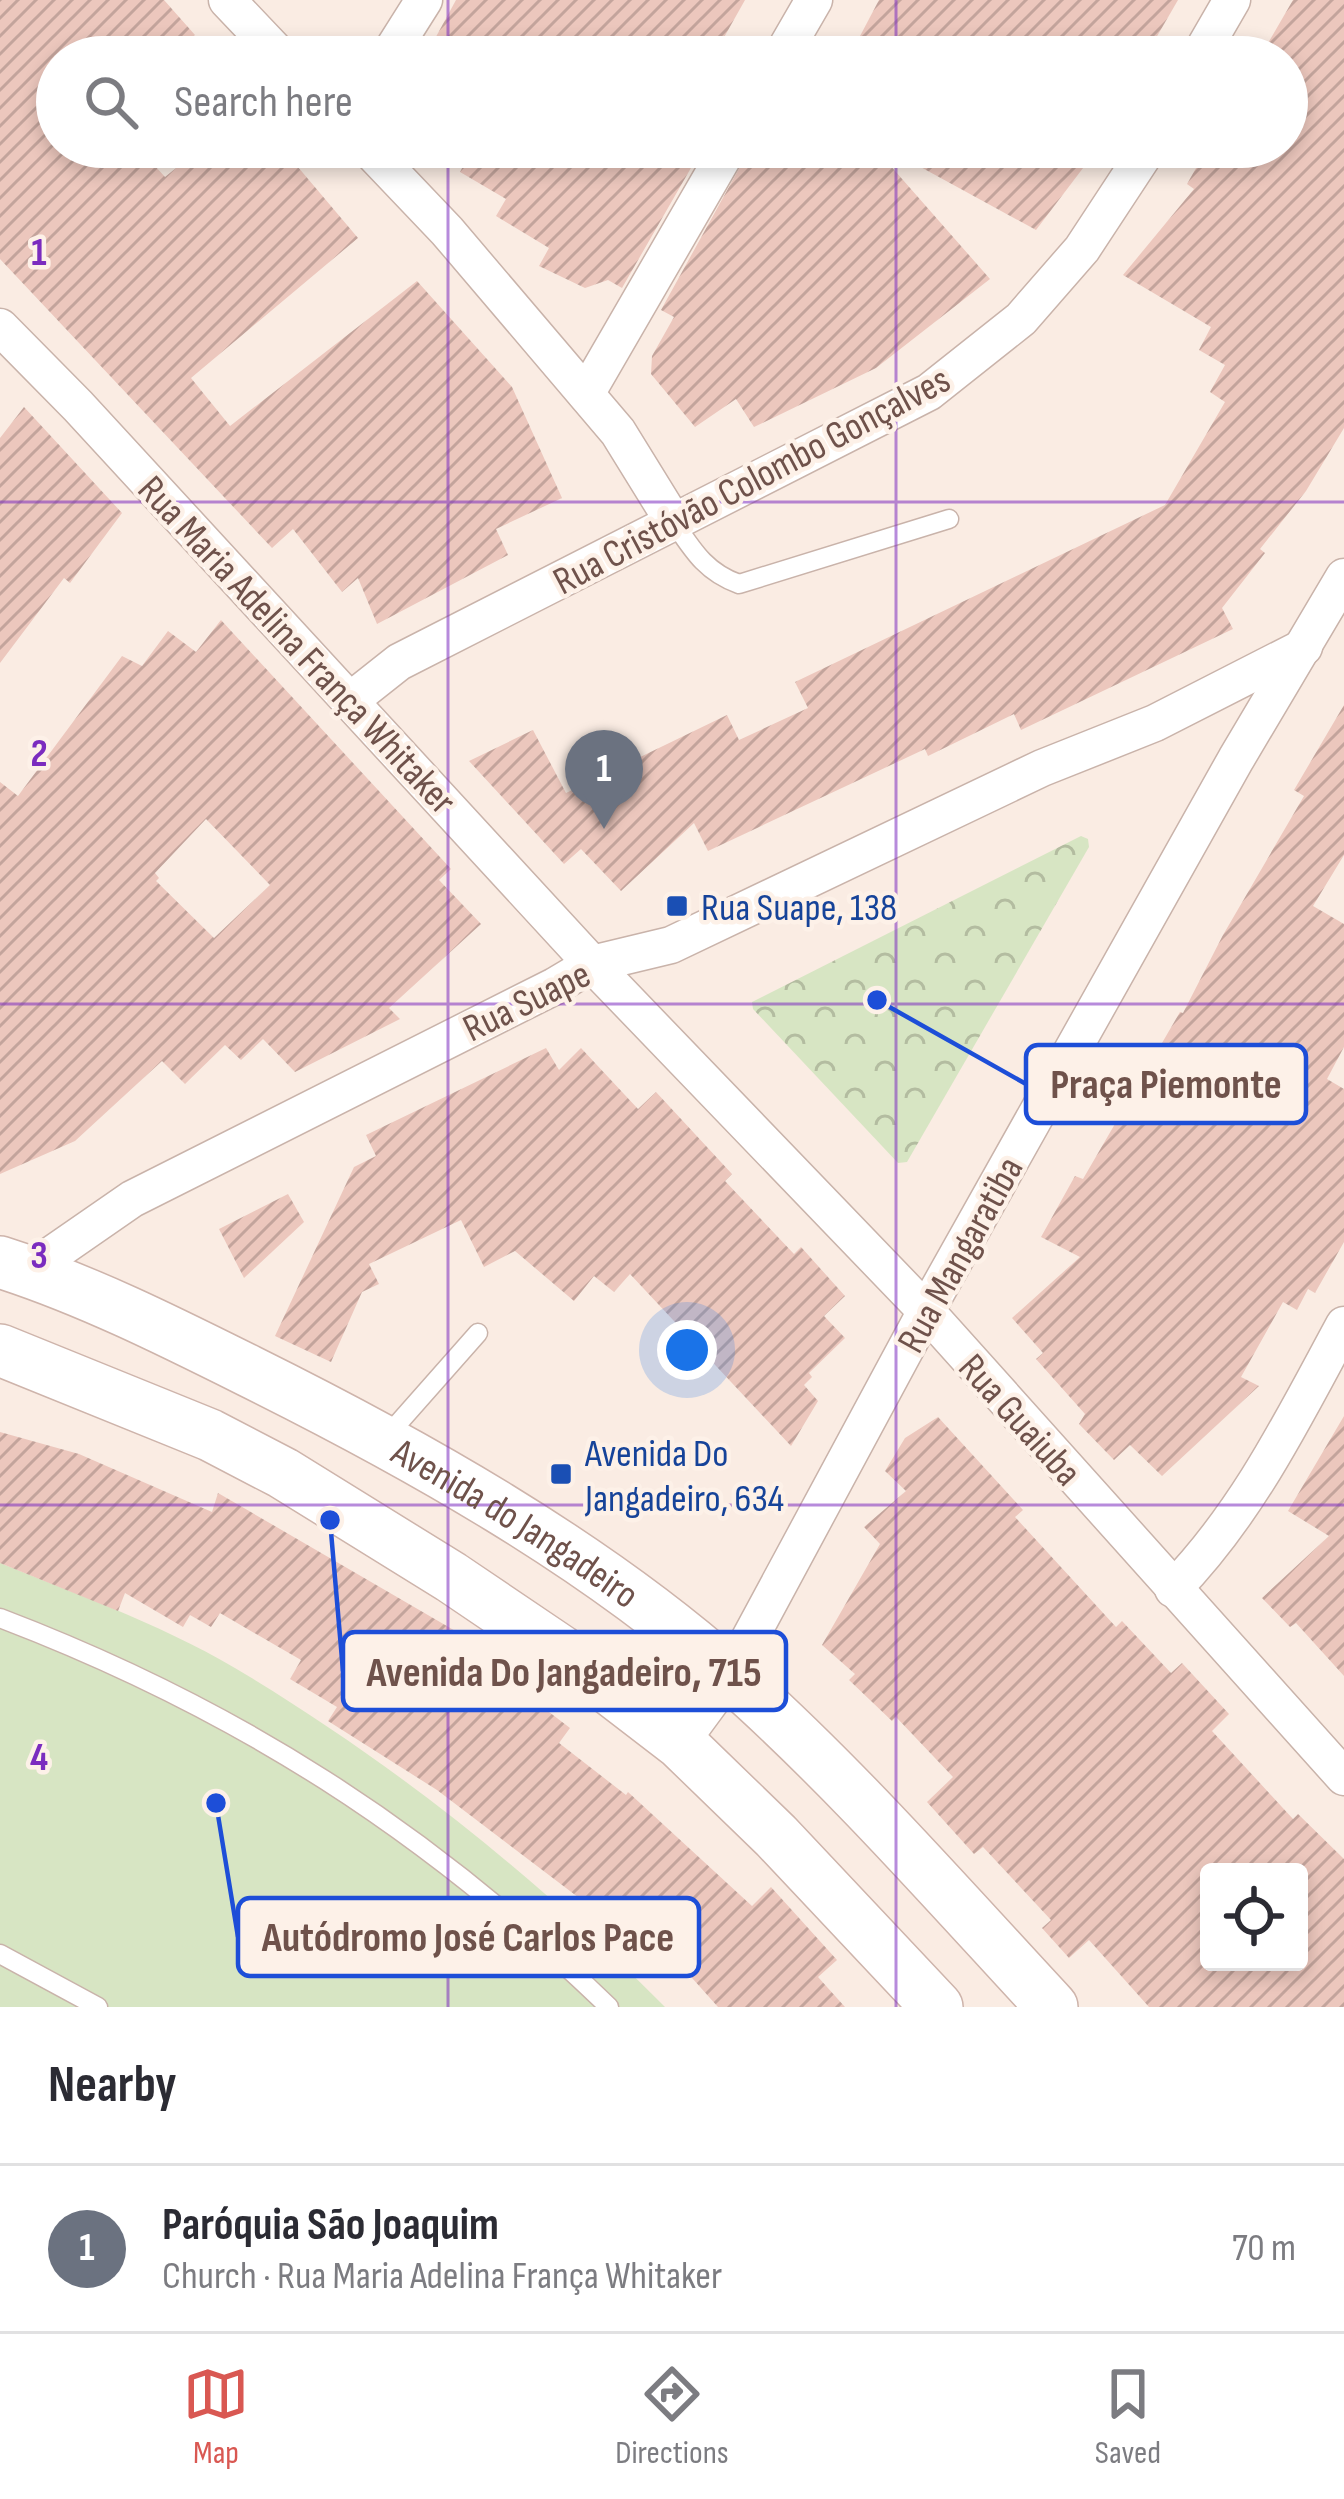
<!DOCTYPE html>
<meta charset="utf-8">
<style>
:root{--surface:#fff;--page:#f2f2f3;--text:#2b2b33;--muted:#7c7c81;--line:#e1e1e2;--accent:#d95852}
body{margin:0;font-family:"Sofia Sans Condensed",sans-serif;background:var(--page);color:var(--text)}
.controls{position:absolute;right:36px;bottom:36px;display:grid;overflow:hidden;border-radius:12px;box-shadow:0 6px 18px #0003}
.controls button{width:108px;height:108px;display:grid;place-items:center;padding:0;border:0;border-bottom:3px solid var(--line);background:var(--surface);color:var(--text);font:60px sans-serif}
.you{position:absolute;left:687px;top:1350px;width:42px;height:42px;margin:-30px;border:9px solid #fff;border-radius:50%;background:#1a73e8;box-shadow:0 0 0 18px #1a73e833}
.badge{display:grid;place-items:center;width:78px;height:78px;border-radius:50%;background:var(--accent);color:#fff;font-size:39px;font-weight:700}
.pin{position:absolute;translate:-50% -99px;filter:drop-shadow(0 3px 6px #0008)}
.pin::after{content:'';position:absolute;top:63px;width:42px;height:36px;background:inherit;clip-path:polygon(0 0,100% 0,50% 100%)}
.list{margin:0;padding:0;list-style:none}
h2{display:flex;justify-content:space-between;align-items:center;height:156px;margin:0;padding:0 48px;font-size:51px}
h2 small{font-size:39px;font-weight:400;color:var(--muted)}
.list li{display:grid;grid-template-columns:78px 1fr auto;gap:36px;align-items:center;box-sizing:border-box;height:168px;padding:0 48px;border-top:3px solid var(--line)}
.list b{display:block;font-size:45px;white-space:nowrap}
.list p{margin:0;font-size:39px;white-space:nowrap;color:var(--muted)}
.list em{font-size:39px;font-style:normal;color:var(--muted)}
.icon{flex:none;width:66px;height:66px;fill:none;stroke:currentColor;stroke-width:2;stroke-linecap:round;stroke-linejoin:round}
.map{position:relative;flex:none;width:1344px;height:2007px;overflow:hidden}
.search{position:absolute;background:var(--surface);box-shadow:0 6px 18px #0003;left:36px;right:36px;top:36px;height:132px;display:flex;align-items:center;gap:30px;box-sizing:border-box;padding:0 42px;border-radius:66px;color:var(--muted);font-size:45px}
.sheet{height:324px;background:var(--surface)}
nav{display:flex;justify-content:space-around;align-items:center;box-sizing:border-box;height:168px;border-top:3px solid var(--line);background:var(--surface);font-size:33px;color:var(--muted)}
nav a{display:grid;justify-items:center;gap:6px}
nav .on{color:var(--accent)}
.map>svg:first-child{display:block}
.park{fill:url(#park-crowns)}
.garden{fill:#d7e5c3}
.building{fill:url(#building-hatch);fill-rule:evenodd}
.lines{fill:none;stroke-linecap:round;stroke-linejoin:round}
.lane-casing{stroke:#c9b3aa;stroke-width:21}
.street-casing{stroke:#c9b3aa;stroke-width:39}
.secondary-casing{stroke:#ceb4ab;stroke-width:54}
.lane{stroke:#fff;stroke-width:18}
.street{stroke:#fff;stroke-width:36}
.secondary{stroke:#fff;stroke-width:51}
.grid{fill:none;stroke:#7b2cbf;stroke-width:3;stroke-opacity:0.55}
.transit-dot{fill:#1a4fb4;stroke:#fdf1e8;stroke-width:4.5}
.labels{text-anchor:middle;stroke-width:9;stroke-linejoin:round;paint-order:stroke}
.street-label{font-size:39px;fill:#6f524b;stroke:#fdf1e8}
.transit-label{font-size:39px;fill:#164399;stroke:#fdf1e8;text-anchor:start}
.grid-label{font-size:39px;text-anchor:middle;font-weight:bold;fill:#7b2cbf;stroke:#fdf1e8;stroke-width:9;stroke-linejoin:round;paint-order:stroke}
.leader{fill:none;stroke:#1d4ed8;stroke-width:4.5}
.callout-dot{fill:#1d4ed8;stroke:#fdf1e8;stroke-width:4.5}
.callout{fill:#fdf1e8;stroke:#1d4ed8;stroke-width:4.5}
.callout-label{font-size:42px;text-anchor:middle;font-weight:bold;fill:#6f524b}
</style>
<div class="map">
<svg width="1344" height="2007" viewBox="0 0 1344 2007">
<defs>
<pattern id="park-crowns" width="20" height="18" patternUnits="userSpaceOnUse" patternTransform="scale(3)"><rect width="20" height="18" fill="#d7e5c3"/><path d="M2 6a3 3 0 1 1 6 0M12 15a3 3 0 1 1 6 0" fill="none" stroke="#b3bca0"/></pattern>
<pattern id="building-hatch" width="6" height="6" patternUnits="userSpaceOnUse" patternTransform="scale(3)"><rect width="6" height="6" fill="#ecc7bd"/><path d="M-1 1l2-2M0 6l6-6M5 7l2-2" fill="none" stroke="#c3a49c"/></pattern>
</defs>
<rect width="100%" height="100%" fill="#faece3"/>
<!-- park -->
<polygon class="park" points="1081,836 1088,839 1089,847 907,1162 898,1163 753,1009 752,1002"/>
<!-- garden -->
<path class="garden" d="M0 1563C84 1597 173 1629 250 1677 401 1769 541 1881 665 2007H0Z"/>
<!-- building -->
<g class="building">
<polygon points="0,0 164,0 195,35 169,57 57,57 57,147 138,147 165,177 202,147 281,147 358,238 191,378 230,426 417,281 512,387 562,498 496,529 508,555 377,624 358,578 342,592 293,529 272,548 0,259"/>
<polygon points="456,0 745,0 713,57 425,57"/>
<polygon points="879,0 1178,0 1145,57 849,57"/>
<polygon points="1293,0 1344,0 1344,428 1306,491 1260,549 1265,553 1222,608 1233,629 1021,730 1014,714 928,756 925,749 708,851 694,823 621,891 581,849 564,864 469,761 533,730 566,793 727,715 739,740 808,708 795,682 1165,505 1225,402 1210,392 1225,365 1199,350 1211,327 1123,275 1194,189 1187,184 1208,147 1287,147 1287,57 1260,57"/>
<polygon points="473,147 530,147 551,158 557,147 703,147 622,288 608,280 585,288 539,266 549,248 496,216 506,199 460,172"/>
<polygon points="751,147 874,147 990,279 876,368 754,427 736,399 695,427 651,374 652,356 674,317 661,310"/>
<polygon points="884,147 1099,147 1036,230"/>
<polygon points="24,407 122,513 70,583 64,578 0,663 0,438"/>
<path d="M221 620 451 869 439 880 481 924 389 1008 400 1019 295 1072 263 1039 241 1060 225 1045 185 1084 162 1061 75 1141 0 1174V782L18 796 122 656 142 666 168 631 196 652ZM206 819 270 885 214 938 156 881 159 878 155 873Z"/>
<polygon points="1344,705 1344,855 1313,906 1344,924 1344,1047 1327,1079 1344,1089 1344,1242 1315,1293 1308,1289 1297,1310 1283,1302 1241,1377 1259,1386 1162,1476 1130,1445 1114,1460 1079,1424 1085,1414 1036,1359 1043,1353 1012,1318 1080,1257 1041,1237 1075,1176 1083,1179 1180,1012 1183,1013 1223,935 1304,796 1294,790"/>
<polygon points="546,1048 559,1070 581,1048 638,1109 656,1092 732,1174 725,1181 794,1254 801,1247 845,1296 824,1316 845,1338 809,1373 812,1377 804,1385 818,1401 791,1446 630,1274 614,1292 594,1276 574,1301 515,1251 484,1267 461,1220 369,1264 379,1284 362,1292 331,1362 275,1336 354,1167 376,1156 366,1135"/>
<polygon points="288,1194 304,1222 244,1278 219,1229"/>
<polygon points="1344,1416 1344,1676 1296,1623 1290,1627 1262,1598 1329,1536 1288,1511"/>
<path d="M938 1417 1023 1510 1015 1517 1116 1627 1122 1621 1171 1673 1182 1663 1229 1714 1212 1731 1293 1819 1298 1814 1344 1859V2007H1149L1089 1940 1069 1958 1042 1928 1051 1920 983 1847 974 1854 927 1802 953 1777 896 1717 892 1721 849 1680 855 1674 822 1645 880 1544 864 1527 906 1491 885 1471 905 1438ZM1209 1872H1299V1962H1209Z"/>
<polygon points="0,1432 79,1454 212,1512 218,1493 464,1636 455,1649 515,1686 570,1728 559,1743 626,1795 628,1792 752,1906 771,1887 837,1960 818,1977 845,2007 718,2007 684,1969 606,1899 595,1910 437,1790 328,1721 337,1707 290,1679 301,1660 220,1613 211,1627 190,1615 183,1627 125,1593 118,1611 0,1563"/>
</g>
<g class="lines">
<!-- lane casing -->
<g class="lane-casing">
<g id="lane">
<path d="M673 521C692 549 705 572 739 584L949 519"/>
<polyline points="387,1436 478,1333"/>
<path d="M0 1618C236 1708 428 1831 609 2007"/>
<polyline points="0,1954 98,2007"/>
</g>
</g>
<!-- street casing -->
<g class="street-casing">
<g id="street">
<polyline points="227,0 281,57"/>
<polyline points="388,57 424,0"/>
<polyline points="781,57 814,0"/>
<polyline points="1199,57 1232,0"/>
<polyline points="367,147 447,231 618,432 673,521"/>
<polyline points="0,327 78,406 592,964 926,1311 1344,1777"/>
<polyline points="586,394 729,147"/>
<polyline points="351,700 399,662 929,392 1021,319 1082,249 1149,147"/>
<polyline points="28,1271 132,1199 555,986 592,964 671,945 1042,768 1155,723 1304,647"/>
<path d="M1173 1589C1248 1512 1293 1419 1344 1325"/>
<polyline points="680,1743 730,1675 926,1311 1236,759 1344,577"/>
</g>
</g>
<!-- secondary casing -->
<g class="secondary-casing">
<g id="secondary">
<path id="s1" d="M0 1262C85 1289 169 1331 249 1371 414 1453 591 1552 730 1675 845 1777 947 1894 1052 2007"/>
<polyline points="0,1350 210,1435 283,1473 451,1577 559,1650 680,1743 776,1836 937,2007"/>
</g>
</g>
<!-- lane -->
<use href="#lane" class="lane"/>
<!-- street -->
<use href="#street" class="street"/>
<!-- secondary -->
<use href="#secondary" class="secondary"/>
</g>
<!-- grid -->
<path class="grid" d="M448 0V57M896 0V57M448 147V2007M896 147V2007M0 502H1344M0 1004H1344M0 1505H1344"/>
<!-- markers -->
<g class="transit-dot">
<rect x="665" y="894" width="24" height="24" rx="6"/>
<rect x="549" y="1462" width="24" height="24" rx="6"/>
</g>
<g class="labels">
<!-- street labels -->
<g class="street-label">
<text transform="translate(751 479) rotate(-28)" y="14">Rua Cristóvão Colombo Gonçalves</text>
<text transform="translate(298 644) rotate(47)" y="14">Rua Maria Adelina França Whitaker</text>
<text transform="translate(526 1000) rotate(-26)" y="14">Rua Suape</text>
<text transform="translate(959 1254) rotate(-61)" y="14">Rua Mangaratiba</text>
<text transform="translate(1021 1419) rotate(48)" y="14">Rua Guaiuba</text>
<text dy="14" stroke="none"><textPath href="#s1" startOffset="579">Avenida do Jangadeiro</textPath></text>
</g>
<!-- transit labels -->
<g class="transit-label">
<text x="701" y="920">Rua Suape, 138</text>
<text x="585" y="1466">Avenida Do<tspan x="585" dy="45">Jangadeiro, 634</tspan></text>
</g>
</g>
<g class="grid-label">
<text x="39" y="265">1</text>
<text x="39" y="766">2</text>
<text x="39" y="1268">3</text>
<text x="39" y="1770">4</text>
</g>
<!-- callouts -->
<path class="leader" d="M877 1000L1026 1084M330 1520L343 1671M216 1803L238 1937"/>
<g class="callout-dot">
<circle cx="877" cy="1000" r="12"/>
<circle cx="330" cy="1520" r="12"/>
<circle cx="216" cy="1803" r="12"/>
</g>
<g class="callout">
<rect x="1026" y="1045" width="280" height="78" rx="12"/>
<rect x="343" y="1632" width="443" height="78" rx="12"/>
<rect x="238" y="1898" width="461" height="78" rx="12"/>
</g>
<g class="callout-label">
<text x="1166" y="1098">Praça Piemonte</text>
<text x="564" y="1686">Avenida Do Jangadeiro, 715</text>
<text x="468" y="1951">Autódromo José Carlos Pace</text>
</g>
</svg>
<div class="controls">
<button><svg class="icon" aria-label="locate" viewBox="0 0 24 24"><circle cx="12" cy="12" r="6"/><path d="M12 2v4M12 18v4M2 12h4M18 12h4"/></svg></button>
</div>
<div class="you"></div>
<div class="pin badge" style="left:604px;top:829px;background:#6b7280">1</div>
<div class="search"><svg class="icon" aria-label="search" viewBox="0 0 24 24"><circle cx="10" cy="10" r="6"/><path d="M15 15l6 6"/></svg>Search here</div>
</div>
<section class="sheet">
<h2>Nearby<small></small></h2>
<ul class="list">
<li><span class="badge" style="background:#6b7280">1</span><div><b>Paróquia São Joaquim</b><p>Church · Rua Maria Adelina França Whitaker</p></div><em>70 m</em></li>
</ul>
</section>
<nav>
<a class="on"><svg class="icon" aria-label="map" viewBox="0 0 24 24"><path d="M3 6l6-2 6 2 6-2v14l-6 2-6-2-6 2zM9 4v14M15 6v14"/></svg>Map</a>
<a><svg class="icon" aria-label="directions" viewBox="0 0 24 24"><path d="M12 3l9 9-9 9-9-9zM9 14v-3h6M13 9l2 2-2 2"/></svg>Directions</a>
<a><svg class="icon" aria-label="saved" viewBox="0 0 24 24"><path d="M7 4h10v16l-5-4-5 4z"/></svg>Saved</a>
</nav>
